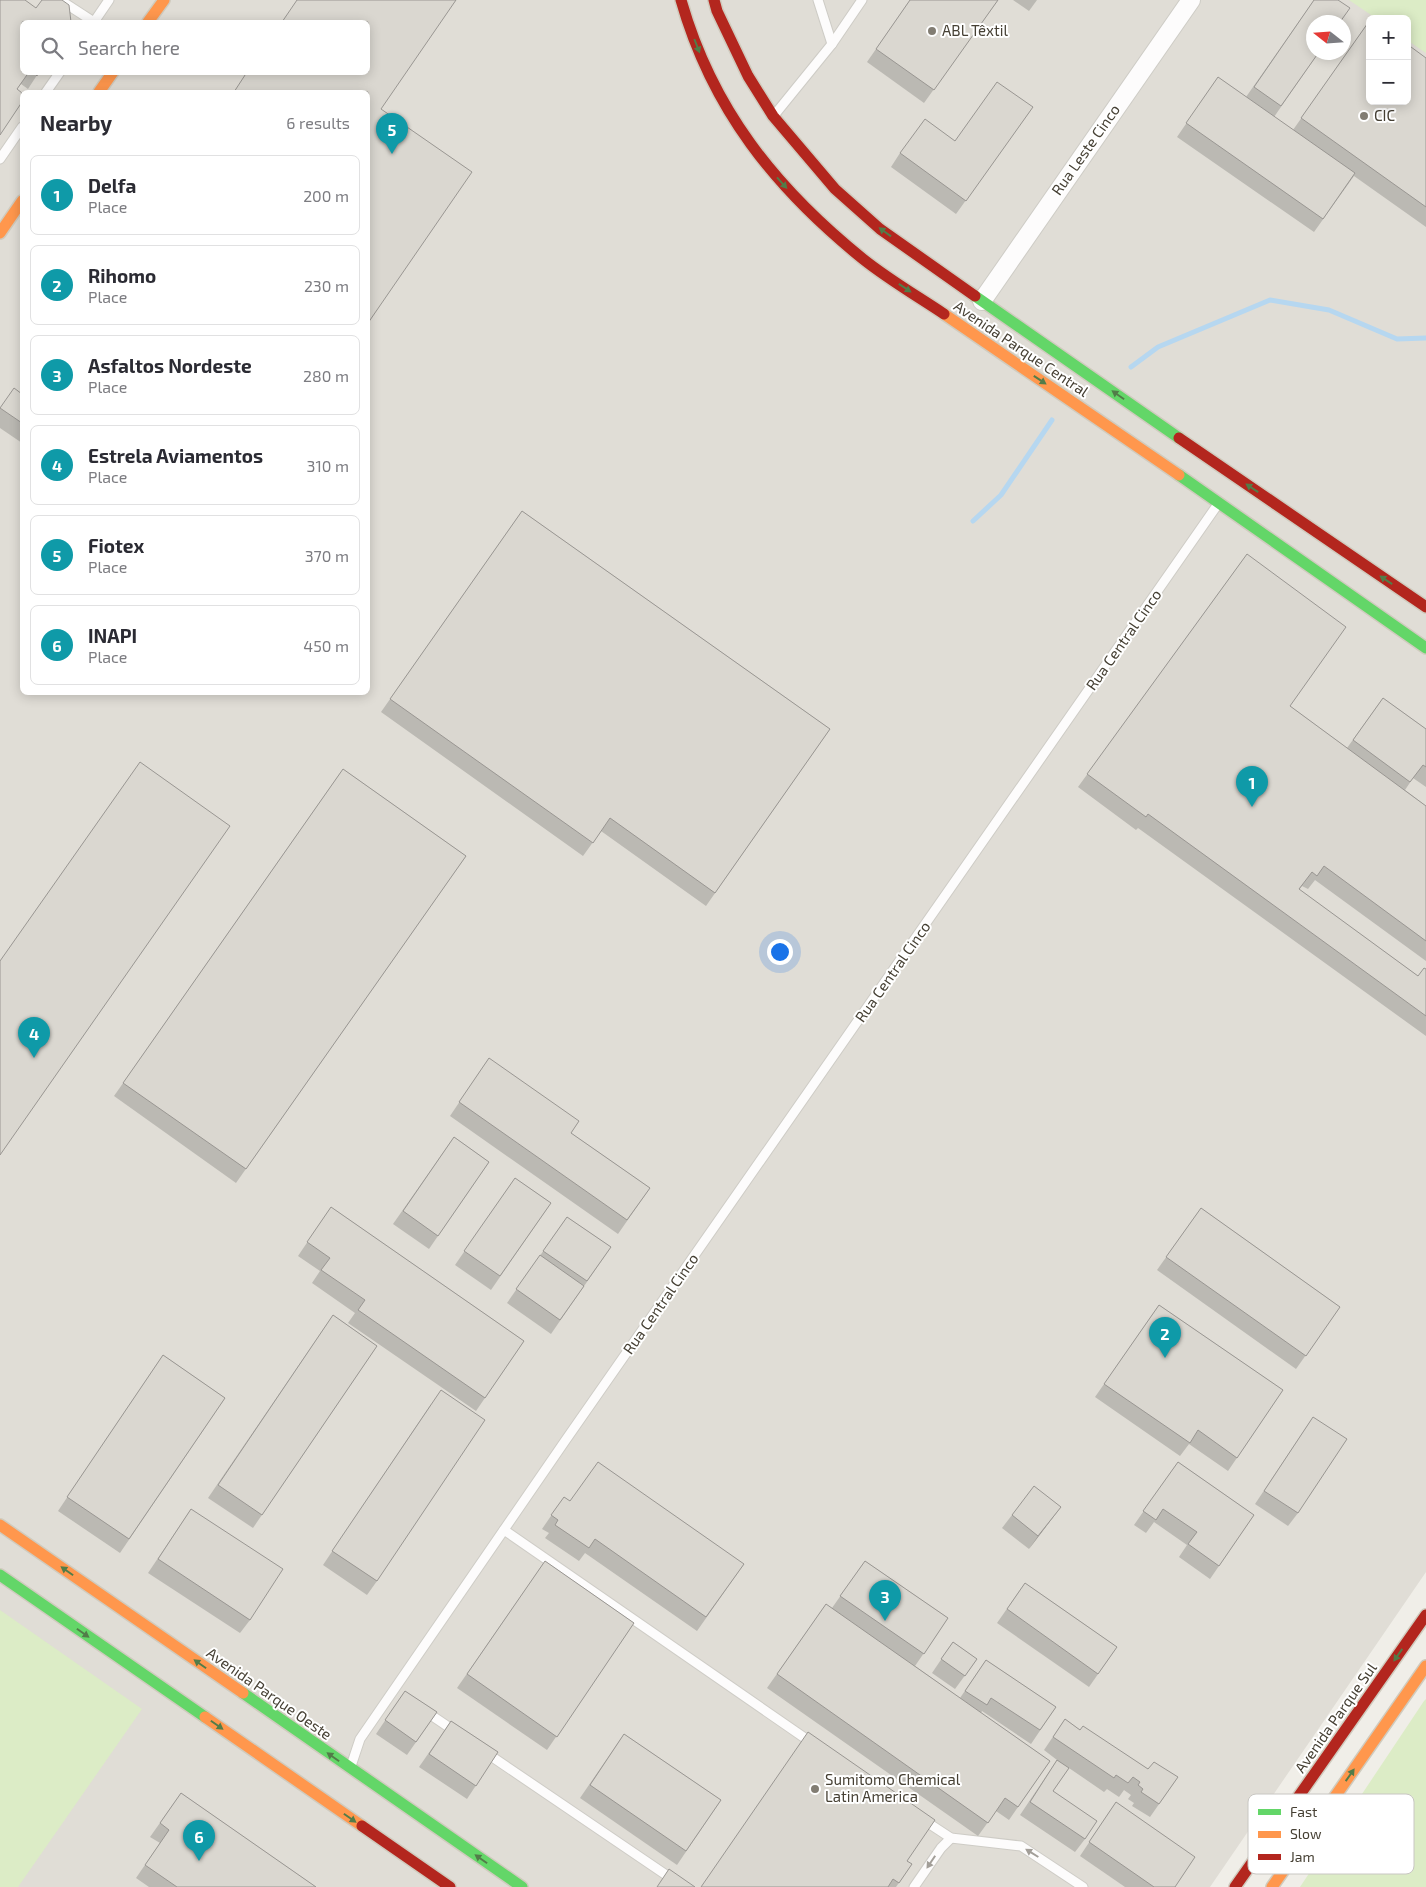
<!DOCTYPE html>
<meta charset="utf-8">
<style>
:root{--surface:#fff;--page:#f7f7f7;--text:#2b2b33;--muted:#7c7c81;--line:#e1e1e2;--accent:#827d73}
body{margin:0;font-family:"Exo 2",sans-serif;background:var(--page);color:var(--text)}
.controls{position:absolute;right:15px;top:15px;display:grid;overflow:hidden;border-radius:8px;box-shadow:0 2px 12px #0003}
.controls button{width:45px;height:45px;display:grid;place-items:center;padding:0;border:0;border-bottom:1px solid var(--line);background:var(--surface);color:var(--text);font:25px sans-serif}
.compass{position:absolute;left:1306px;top:15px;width:45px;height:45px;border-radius:50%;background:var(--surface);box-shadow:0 2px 12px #0003;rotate:287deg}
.you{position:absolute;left:779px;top:951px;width:18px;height:18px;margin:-12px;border:4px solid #fff;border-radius:50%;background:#1a73e8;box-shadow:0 0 0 8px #1a73e833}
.badge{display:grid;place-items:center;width:32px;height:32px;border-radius:50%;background:var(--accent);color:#fff;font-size:16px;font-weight:700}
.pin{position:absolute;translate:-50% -41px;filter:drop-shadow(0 1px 2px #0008)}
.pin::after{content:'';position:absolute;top:26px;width:18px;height:15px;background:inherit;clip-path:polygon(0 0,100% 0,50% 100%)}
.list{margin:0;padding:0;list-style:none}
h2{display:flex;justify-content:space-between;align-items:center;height:65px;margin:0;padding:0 20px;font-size:21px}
h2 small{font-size:16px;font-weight:400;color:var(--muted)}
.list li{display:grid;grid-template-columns:32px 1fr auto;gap:15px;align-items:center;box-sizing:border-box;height:80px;margin:0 10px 10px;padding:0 10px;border:1px solid var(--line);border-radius:8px}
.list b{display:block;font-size:19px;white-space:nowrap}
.list p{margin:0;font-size:16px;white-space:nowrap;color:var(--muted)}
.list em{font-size:16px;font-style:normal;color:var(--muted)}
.icon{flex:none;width:28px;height:28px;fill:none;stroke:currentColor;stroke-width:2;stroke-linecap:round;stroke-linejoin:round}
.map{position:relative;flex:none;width:1426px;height:1887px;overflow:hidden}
.search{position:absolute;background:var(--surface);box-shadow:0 2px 12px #0003;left:20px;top:20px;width:350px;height:55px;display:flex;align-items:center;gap:12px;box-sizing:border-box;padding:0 18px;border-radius:8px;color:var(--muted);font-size:19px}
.panel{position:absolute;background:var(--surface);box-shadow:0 2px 12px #0003;left:20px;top:90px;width:350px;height:605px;border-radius:8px}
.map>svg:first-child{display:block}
.industrial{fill:#e0ddd6;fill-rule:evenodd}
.green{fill:#dcecc6}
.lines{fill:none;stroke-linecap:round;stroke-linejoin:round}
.stream{stroke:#b6d7f0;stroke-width:5}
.lane-casing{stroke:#ceccc6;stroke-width:11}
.street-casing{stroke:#ceccc6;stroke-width:20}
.fast-casing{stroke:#d0cbbe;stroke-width:14}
.slow-casing{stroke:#d0cbbe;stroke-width:14}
.jam-casing{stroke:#d0cbbe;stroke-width:14}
.lane{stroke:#fdfcfc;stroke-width:9}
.street{stroke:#fdfcfc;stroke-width:18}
.fast{stroke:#63d668;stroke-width:11}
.slow{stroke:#ff974d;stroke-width:11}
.jam{stroke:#b3261e;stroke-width:11}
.wall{fill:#bbb9b3}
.shaded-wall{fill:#999692}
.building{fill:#dad7d0;stroke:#999692}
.oneway{fill:#527c49}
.oneway2{fill:#a29e98}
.poi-dot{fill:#827d73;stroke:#fff;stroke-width:2}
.labels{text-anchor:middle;stroke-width:4;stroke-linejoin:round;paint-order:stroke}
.poi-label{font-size:15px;fill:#464034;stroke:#fff;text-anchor:start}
.street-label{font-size:15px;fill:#464034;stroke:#fff}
.key{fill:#fff;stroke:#c8c6c2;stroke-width:1}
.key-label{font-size:14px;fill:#464034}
</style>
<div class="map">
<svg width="1426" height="1887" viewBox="0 0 1426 1887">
<rect width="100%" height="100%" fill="#f0eee8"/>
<!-- industrial -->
<path class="industrial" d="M0 0H1426V1572L1210 1887H0ZM1370 19H1407V101H1370ZM22 22H368V72H22ZM1314 22H1344V52H1314ZM22 92H368V692H22Z"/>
<!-- green -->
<g class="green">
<polygon points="1349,0 1426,0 1426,53 1407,40 1407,19 1377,19"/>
<polygon points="0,1610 142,1709 18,1887 0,1887"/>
<polygon points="1426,1699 1426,1887 1300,1887 1424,1701"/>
</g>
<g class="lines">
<!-- stream -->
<g class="stream">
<polyline points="1131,367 1158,347 1270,300 1329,310 1397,339 1426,338"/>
<polyline points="973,521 1001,495 1052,420"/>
</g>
<!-- lane casing -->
<g class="lane-casing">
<g id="lane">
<polyline points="60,0 94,22"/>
<polyline points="818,0 832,44"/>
<polyline points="94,22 109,0"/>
<polyline points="46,92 60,72"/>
<polyline points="776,113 832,44 862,0"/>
<polyline points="0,159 22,127"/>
<polyline points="504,1530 812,1743"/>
<polyline points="425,1711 456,1732"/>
<polyline points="485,1752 675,1881"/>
<polyline points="351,1766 360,1739 565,1441 1218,504"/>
<polyline points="922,1819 951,1838 1021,1846 1083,1887"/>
<polyline points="914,1887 941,1848 951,1838"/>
</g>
</g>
<!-- street casing -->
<g class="street-casing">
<polyline id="street" points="982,301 1191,0"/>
</g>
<!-- fast casing -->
<g class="fast-casing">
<g id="fast">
<polyline points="975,296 1179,438"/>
<polyline points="1179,475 1426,648"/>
<polyline points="0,1575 205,1717"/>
<polyline points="243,1693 522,1887"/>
</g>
</g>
<!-- slow casing -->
<g class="slow-casing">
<g id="slow">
<polyline points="148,22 164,0"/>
<polyline points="99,92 113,72"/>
<polyline points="0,233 22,201"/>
<polyline points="944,314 1179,475"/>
<polyline points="0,1525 243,1693"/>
<polyline points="205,1717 362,1826"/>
<polyline points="1272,1887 1426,1666"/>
</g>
</g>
<!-- jam casing -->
<g class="jam-casing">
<g id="jam">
<path d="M681 0C712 109 775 188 863 259 888 279 917 296 944 314"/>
<polyline points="714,0 717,11 748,76 773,116 835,189 880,229 975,296"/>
<polyline points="1179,438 1426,607"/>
<polyline points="362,1826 450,1887"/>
<polyline points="1235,1887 1426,1615"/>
</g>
</g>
<!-- lane -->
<use href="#lane" class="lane"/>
<!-- street -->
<use href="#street" class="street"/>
<!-- fast -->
<use href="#fast" class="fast"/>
<!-- slow -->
<use href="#slow" class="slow"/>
<!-- jam -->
<use href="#jam" class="jam"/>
</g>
<!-- wall -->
<g class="wall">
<polygon points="910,0 998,0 924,103 867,62"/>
<polygon points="1013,0 1037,0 1029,11"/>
<polygon points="1314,0 1319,52 1274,117 1293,130 1370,20 1426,58 1426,227 1354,176 1314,232 1177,137 1218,77 1246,97"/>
<polygon points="22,72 39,72 28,89 21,84 17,89"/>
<polygon points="1033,107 956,214 891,167 900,153 955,141"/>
<polygon points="22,394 22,443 0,428 0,408"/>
<polygon points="522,511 830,729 706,906 601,831 583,856 381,712"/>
<polygon points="1247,554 1290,706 1347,748 1383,698 1426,729 1426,787 1413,778 1405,790 1426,806 1426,961 1315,880 1308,889 1302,886 1299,890 1418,976 1426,969 1426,1036 1138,828 1136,830 1078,787"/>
<polygon points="343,769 466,856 236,1183 114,1096"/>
<polygon points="489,1058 571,1133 650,1188 618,1234 450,1116"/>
<polygon points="454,1137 489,1162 429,1249 393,1224"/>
<polygon points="515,1178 551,1203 491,1290 455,1265"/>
<polygon points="331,1207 524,1341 476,1411 348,1323 355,1313 312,1283 320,1271 298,1256"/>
<polygon points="1201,1208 1340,1307 1296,1369 1157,1270"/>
<polygon points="567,1217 611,1247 551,1334 507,1303"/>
<polygon points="1159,1305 1283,1390 1228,1471 1189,1444 1180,1456 1095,1397"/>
<polygon points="333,1315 377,1346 253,1528 208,1498"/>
<polygon points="163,1355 225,1398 120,1553 58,1511"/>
<polygon points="431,1404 377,1581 367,1595 323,1565"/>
<polygon points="1313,1417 1298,1513 1288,1526 1255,1504"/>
<polygon points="1178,1462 1254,1515 1210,1579 1179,1557 1187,1545 1154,1522 1146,1533 1134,1525"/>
<polygon points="564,1497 570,1501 744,1564 697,1631 585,1553 579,1561 545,1538 549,1533 542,1529"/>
<polygon points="1061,1507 1029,1549 1002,1528 1012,1515"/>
<polygon points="191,1509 250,1620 240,1633 148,1573"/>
<polygon points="545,1561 634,1623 547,1750 457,1688"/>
<polygon points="865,1561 948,1618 915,1666 960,1698 986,1660 1056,1707 1031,1744 982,1711 981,1713 1050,1761 1009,1820 996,1811 978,1836 767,1688 826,1604 832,1608"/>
<polygon points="1025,1583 1117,1647 1089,1687 997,1623"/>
<polygon points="953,1642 977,1659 955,1689 932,1673"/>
<polygon points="405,1691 437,1712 407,1755 376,1734"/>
<polygon points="1065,1719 1080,1730 1148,1769 1178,1777 1150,1817 1132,1806 1134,1803 1128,1799 1131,1795 1124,1790 1119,1797 1107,1789 1104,1792 1069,1768 1053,1791 1085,1839 1075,1852 1020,1815 1057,1760 1044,1750"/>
<polygon points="451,1721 498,1752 467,1799 419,1767"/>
<polygon points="624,1734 721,1800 677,1865 580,1798"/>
<polygon points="181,1793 316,1887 149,1887 136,1878 160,1843 150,1837"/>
<polygon points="1116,1802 1175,1887 1125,1887 1080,1856"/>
<polygon points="907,1861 912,1864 896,1887 701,1887"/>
</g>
<!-- shaded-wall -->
<polygon class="shaded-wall" points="1061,1507 1051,1520 1029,1549 1038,1536"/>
<!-- building -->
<g class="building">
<polygon points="0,0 25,0 36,8 42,0 62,0 69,5 71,22 22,22 22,72 29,72 17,89 22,93 22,102 0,135"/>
<polygon points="297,0 456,0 381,109 472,172 368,323 368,92 234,92 247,72 368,72 368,22 282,22"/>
<polygon points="910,0 998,0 934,90 876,49"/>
<polygon points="1314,0 1338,0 1350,8 1340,22 1314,22 1314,52 1319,52 1281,106 1254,87"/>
<polygon points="1370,20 1370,101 1407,101 1407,44 1426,58 1426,207 1301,118"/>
<polygon points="33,72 39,72 37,76"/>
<polygon points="1218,77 1355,173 1323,219 1186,123"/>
<polygon points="997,82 1033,107 966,201 900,153 925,119 955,141"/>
<polygon points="14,388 22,394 22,423 0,408"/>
<polygon points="522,511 830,729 715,893 610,818 593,843 390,699"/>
<polygon points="1247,554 1346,627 1290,706 1426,806 1426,941 1324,866 1317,876 1312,872 1299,889 1418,976 1424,968 1426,969 1426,1016 1148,814 1146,817 1087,774"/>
<polygon points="1383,698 1426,729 1426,767 1423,765 1410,782 1353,740"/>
<polygon points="140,762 230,826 0,1155 0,961"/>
<polygon points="343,769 466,856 246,1169 123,1083"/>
<polygon points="489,1058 579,1121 571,1133 650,1188 627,1220 459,1102"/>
<polygon points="454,1137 489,1162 438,1236 403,1211"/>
<polygon points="515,1178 551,1203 500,1276 464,1251"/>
<polygon points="331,1207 524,1341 485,1398 358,1310 365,1300 321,1270 330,1258 307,1242"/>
<polygon points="1201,1208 1340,1307 1306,1356 1166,1257"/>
<polygon points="567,1217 611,1247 587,1281 543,1251"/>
<polygon points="540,1255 584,1286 560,1320 516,1289"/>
<polygon points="1159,1305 1283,1390 1237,1458 1198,1430 1190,1443 1104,1384"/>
<polygon points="333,1315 377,1346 262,1515 218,1485"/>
<polygon points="163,1355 225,1398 129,1539 67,1497"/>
<polygon points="441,1390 485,1420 377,1581 332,1551"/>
<polygon points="1313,1417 1347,1439 1298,1513 1264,1491"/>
<polygon points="598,1462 744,1564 706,1617 595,1539 589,1548 555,1525 558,1520 551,1515 564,1497 570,1501"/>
<polygon points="1178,1462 1254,1515 1219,1566 1188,1544 1197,1532 1163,1509 1156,1520 1143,1511"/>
<polygon points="1034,1486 1061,1507 1038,1536 1012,1515"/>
<polygon points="191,1509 283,1569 250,1620 158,1559"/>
<polygon points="545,1561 634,1623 557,1737 467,1674"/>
<polygon points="865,1561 948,1618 924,1654 840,1596"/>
<polygon points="1025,1583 1117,1647 1098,1674 1007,1609"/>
<polygon points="826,1604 1050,1761 1018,1807 1005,1798 988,1823 777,1674"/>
<polygon points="953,1642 977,1659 965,1676 941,1659"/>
<polygon points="986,1660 1056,1707 1040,1730 991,1698 987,1705 965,1691"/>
<polygon points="405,1691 437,1712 416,1742 385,1720"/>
<polygon points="1065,1719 1080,1730 1083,1726 1148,1769 1154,1762 1178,1777 1159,1804 1141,1792 1143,1789 1138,1785 1140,1782 1133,1777 1128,1783 1116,1775 1114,1778 1053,1737"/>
<polygon points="451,1721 498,1752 476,1786 429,1754"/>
<polygon points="808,1732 935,1820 907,1861 912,1864 899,1883 893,1879 888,1887 701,1887"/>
<polygon points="624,1734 721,1800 686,1851 590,1785"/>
<polygon points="1057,1760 1069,1768 1053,1791 1097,1821 1085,1839 1030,1802"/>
<polygon points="181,1793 316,1887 177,1887 145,1865 169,1830 160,1823"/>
<polygon points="1116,1802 1195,1857 1175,1887 1154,1887 1089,1842"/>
<polygon points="669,1869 695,1887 657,1887"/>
</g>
<!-- one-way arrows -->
<defs><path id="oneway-solid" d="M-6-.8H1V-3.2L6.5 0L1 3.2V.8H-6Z" transform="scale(1.25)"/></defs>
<g class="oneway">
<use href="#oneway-solid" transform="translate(697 46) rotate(69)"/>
<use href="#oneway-solid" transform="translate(782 183) rotate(48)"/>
<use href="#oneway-solid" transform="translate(885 232) rotate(-144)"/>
<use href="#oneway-solid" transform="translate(905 288) rotate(34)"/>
<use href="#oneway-solid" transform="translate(1040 380) rotate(34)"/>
<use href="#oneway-solid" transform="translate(1118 395) rotate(-145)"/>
<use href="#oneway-solid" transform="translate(1252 488) rotate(-146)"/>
<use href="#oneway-solid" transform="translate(1386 580) rotate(-146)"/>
<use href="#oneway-solid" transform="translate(67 1571) rotate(-145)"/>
<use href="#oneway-solid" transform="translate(83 1633) rotate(35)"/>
<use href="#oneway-solid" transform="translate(1398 1655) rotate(125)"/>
<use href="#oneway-solid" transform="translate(200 1664) rotate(-145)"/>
<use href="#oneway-solid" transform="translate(217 1725) rotate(35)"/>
<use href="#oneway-solid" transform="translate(333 1757) rotate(-145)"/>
<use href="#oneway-solid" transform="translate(1350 1775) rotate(-55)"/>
<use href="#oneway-solid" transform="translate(350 1818) rotate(35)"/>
<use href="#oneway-solid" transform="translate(481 1859) rotate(-145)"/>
</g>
<g class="oneway2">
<use href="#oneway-solid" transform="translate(1032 1853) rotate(-148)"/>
<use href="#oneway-solid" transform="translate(931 1862) rotate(124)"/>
</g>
<!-- markers -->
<g class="poi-dot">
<circle cx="932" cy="31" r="5"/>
<circle cx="1364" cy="116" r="5"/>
<circle cx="815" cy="1789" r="5"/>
</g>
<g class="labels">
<!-- poi labels -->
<g class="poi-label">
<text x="942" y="36">ABL Têxtil</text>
<text x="1374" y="121">CIC</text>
<text x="825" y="1785">Sumitomo Chemical<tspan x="825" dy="17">Latin America</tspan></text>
</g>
<!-- street labels -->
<g class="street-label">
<text transform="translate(1086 150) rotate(-55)" y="5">Rua Leste Cinco</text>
<text transform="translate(1021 349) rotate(34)" y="5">Avenida Parque Central</text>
<text transform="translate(1124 640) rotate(-55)" y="5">Rua Central Cinco</text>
<text transform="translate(893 972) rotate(-55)" y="5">Rua Central Cinco</text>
<text transform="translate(661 1304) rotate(-55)" y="5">Rua Central Cinco</text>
<text transform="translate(269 1694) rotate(35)" y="5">Avenida Parque Oeste</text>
<text transform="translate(1336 1718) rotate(-55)" y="5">Avenida Parque Sul</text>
</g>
</g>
<!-- legend -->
<rect x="1248" y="1794" width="166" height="80" rx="8" class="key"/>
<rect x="1258" y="1809" width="23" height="6" fill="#63d668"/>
<rect x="1258" y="1831" width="23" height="7" fill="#ff974d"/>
<rect x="1258" y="1854" width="23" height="6" fill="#b3261e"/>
<g class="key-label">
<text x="1290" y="1817">Fast</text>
<text x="1290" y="1839">Slow</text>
<text x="1290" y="1862">Jam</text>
</g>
</svg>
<div class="controls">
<button>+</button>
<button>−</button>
</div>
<svg class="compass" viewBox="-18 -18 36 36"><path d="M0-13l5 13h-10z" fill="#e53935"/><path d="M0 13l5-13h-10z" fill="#7c7c81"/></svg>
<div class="you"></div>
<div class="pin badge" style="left:1252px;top:807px;background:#0f9aa8">1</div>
<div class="pin badge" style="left:1165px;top:1358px;background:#0f9aa8">2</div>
<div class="pin badge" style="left:885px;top:1621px;background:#0f9aa8">3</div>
<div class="pin badge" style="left:34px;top:1058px;background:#0f9aa8">4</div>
<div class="pin badge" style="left:392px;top:154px;background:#0f9aa8">5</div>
<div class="pin badge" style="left:199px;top:1861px;background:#0f9aa8">6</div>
<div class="search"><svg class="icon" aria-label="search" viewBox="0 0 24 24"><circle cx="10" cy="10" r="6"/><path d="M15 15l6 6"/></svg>Search here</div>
<section class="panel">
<h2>Nearby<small>6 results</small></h2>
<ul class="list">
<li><span class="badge" style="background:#0f9aa8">1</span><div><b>Delfa</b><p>Place</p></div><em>200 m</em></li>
<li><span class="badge" style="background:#0f9aa8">2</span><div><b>Rihomo</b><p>Place</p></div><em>230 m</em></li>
<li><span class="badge" style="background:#0f9aa8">3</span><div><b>Asfaltos Nordeste</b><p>Place</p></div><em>280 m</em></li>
<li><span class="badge" style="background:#0f9aa8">4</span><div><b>Estrela Aviamentos</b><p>Place</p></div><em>310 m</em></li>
<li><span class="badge" style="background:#0f9aa8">5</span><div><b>Fiotex</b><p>Place</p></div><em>370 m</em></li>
<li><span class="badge" style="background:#0f9aa8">6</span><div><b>INAPI</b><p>Place</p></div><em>450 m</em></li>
</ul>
</section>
</div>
